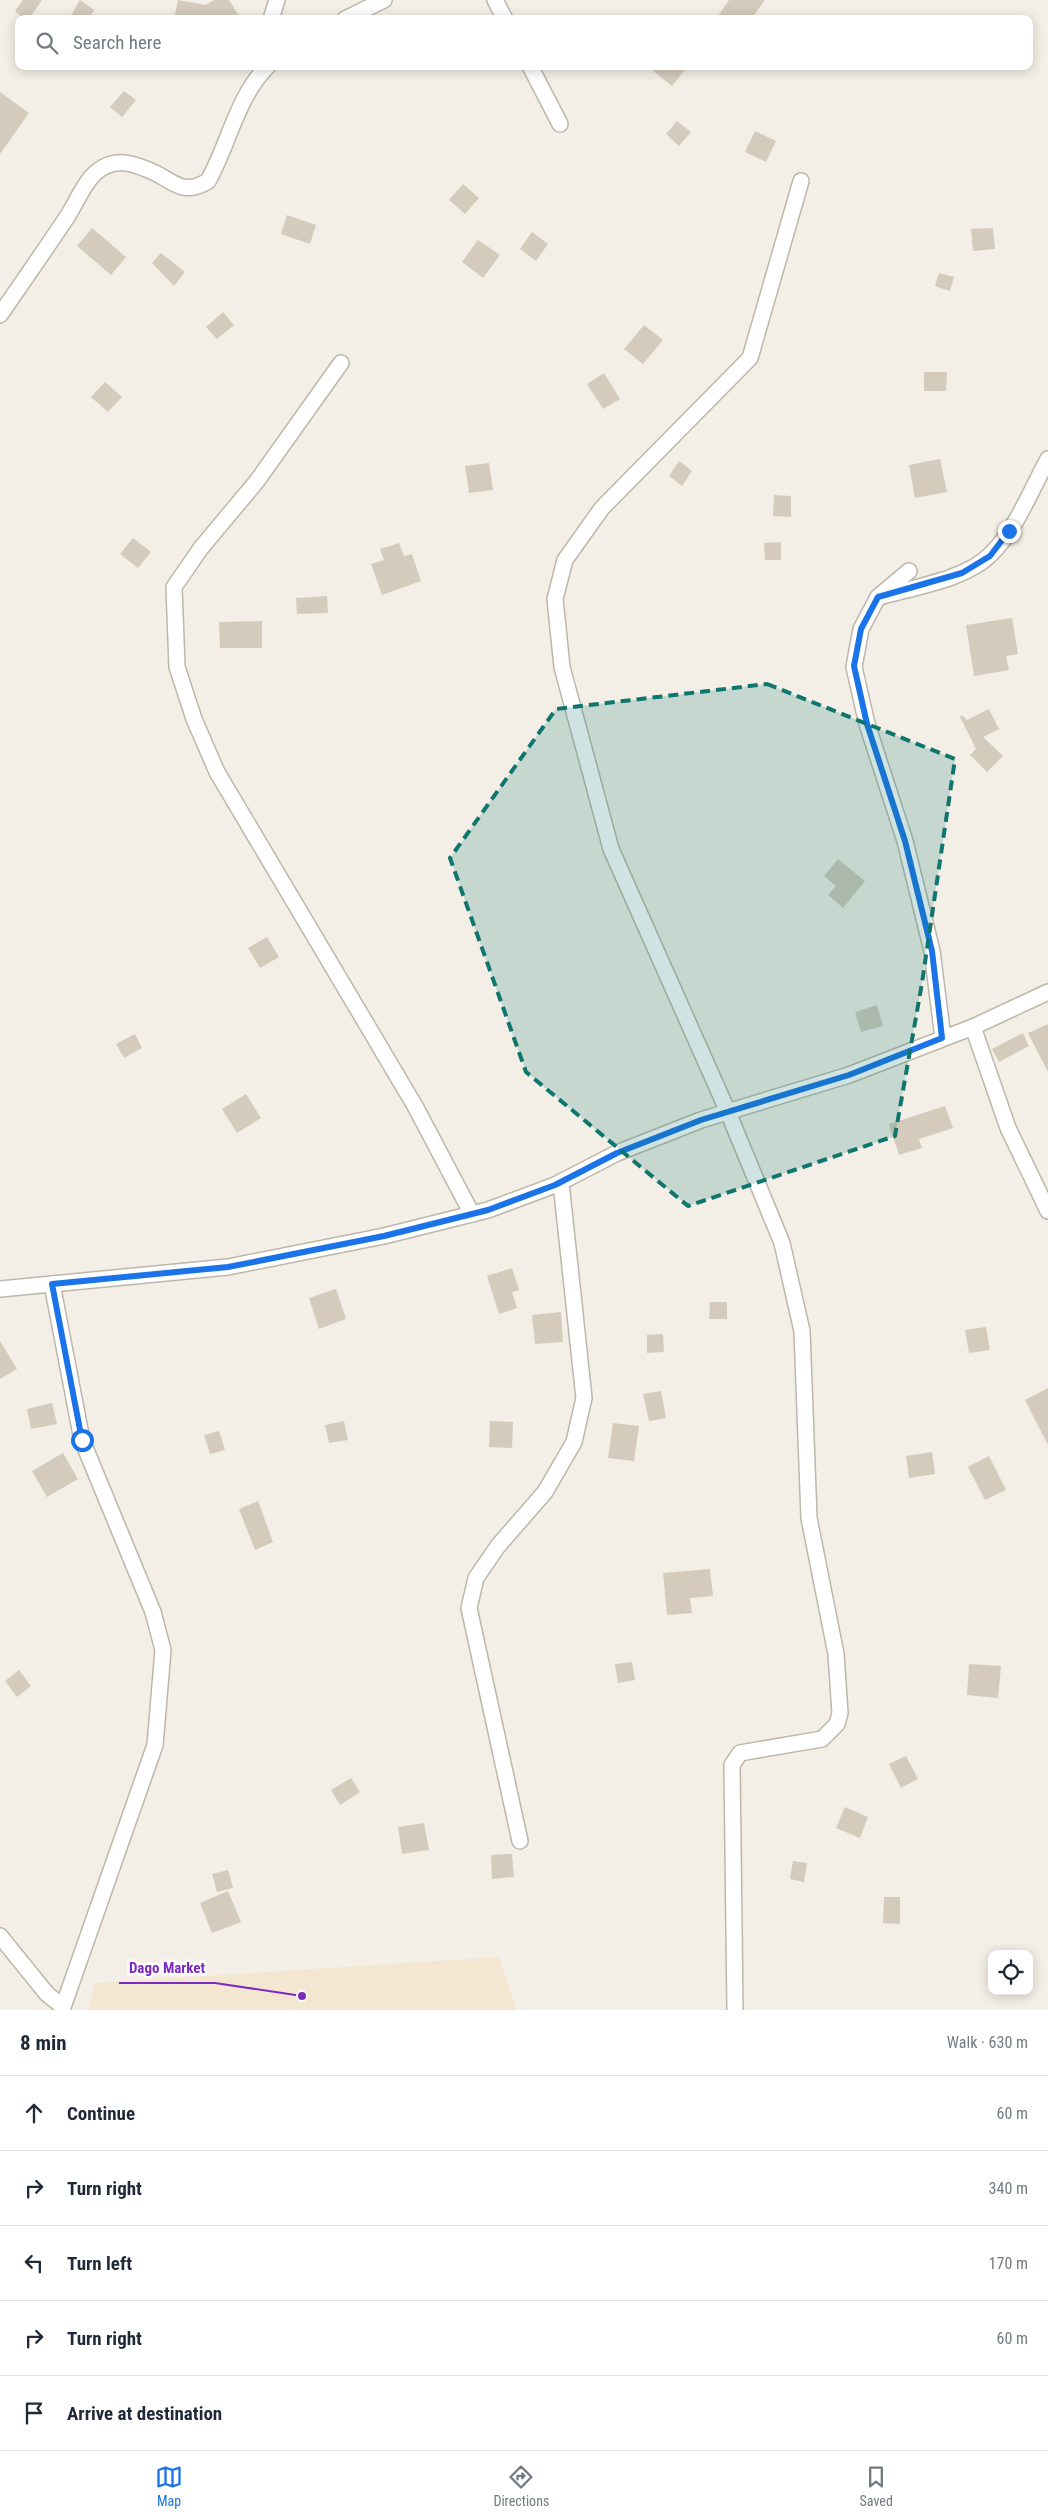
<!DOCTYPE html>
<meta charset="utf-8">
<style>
:root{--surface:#fff;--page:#f6f6f7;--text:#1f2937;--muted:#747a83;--line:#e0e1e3;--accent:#1a73e8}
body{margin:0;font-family:"Roboto Condensed",sans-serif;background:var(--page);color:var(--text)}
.controls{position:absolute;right:15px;bottom:15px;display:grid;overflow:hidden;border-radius:10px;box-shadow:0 2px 12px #0003}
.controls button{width:45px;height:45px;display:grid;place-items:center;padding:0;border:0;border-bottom:1px solid var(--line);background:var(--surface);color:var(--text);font:25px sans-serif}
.stop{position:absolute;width:15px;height:15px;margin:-11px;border:4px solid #1a73e8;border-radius:50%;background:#fff}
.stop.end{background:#1a73e8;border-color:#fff;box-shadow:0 1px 5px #0008}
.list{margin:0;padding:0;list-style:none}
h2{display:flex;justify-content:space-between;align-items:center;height:65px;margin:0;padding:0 20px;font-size:21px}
h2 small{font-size:16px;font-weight:400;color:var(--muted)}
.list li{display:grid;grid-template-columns:32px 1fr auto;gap:15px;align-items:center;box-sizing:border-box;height:75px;padding:0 20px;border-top:1px solid var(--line)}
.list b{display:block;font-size:19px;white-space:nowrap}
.list em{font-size:16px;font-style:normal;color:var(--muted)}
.icon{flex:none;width:28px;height:28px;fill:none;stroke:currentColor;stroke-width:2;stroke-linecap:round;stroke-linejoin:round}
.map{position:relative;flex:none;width:1048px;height:2010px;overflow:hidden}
.search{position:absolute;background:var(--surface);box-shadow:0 2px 12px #0003;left:15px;right:15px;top:15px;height:55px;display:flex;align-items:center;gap:12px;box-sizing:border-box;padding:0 18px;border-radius:10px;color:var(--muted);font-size:19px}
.sheet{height:440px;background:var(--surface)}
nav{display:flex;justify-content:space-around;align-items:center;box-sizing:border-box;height:70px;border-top:1px solid var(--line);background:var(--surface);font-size:14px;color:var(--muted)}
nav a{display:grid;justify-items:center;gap:2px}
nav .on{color:var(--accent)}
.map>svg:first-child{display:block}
.commercial{fill:#f4e7d2}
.building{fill:#d4cbbc}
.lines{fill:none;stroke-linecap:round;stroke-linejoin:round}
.street-casing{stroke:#beb7a9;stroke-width:18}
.street{stroke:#fff;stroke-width:15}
.route{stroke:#1a73e8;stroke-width:6}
.marked{fill:#0f766e;fill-opacity:0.2;stroke:#0f766e;stroke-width:4;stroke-dasharray:10 6;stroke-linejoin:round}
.leader{fill:none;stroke:#7b2cbf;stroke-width:2}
.callout-dot{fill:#7b2cbf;stroke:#fff;stroke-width:2}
.callout-label{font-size:15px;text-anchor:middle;font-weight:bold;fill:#7b2cbf;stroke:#fff;stroke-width:5;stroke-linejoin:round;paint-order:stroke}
</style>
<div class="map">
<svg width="1048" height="2010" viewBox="0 0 1048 2010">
<rect width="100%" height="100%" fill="#f3efe6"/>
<!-- commercial -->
<polygon class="commercial" points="499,1957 517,2010 88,2010 95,1983"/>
<!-- building -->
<g class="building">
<polygon points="23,0 42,0 29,19 24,19 15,11"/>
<polygon points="80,0 94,10 89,19 69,19"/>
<polygon points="178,0 206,5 214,0 229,0 241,19 174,19"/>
<polygon points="729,0 765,0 751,19 716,19"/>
<polygon points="647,66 688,66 672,86"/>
<polygon points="124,91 136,100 122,117 110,107"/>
<polygon points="0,92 29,113 0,154"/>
<polygon points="677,121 691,132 679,146 666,134"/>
<polygon points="755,131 776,141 766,162 745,152"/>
<polygon points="463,184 479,198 465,214 449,200"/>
<polygon points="287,215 316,225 310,244 281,234"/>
<polygon points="92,228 126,257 111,275 77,246"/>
<polygon points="993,228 995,249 973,251 971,229"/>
<polygon points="532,232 548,244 536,261 520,249"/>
<polygon points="478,240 500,255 483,278 462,262"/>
<polygon points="161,253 185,272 174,286 152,263"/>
<polygon points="939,273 954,277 950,291 935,286"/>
<polygon points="223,312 234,325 217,339 206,327"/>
<polygon points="644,325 663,340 643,364 624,349"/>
<polygon points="924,372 947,372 946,391 924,391"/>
<polygon points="604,373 620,399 603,409 587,384"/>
<polygon points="105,382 122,397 108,412 91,397"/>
<polygon points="940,459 947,492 915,498 909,465"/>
<polygon points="679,461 692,471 682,486 669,476"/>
<polygon points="489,463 493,490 469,493 465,466"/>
<polygon points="774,495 791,496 791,517 773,516"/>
<polygon points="133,538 151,552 138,568 120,554"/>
<polygon points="781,542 781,560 765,560 764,543"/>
<polygon points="399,543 404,556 412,554 421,581 382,595 371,564 384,560 380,549"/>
<polygon points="327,596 328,613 297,614 296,598"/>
<polygon points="1012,618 1018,654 1006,656 1009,670 974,676 966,625"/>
<polygon points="262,621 262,648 220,648 219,622"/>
<polygon points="989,709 999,729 983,737 1003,756 987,772 970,755 976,749 960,717 962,715 967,720"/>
<polygon points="838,859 865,881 843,908 828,895 836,886 824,876"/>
<polygon points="267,937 279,957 260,968 248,948"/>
<polygon points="877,1005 883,1026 861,1032 855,1012"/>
<polygon points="1048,1024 1048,1072 1028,1033"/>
<polygon points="1023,1033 1029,1046 999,1062 992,1049"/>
<polygon points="135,1034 142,1048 124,1058 116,1044"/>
<polygon points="246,1094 261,1118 237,1133 222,1109"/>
<polygon points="945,1106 953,1128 919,1139 922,1148 899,1155 889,1124"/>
<polygon points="512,1268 519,1290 512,1292 517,1308 499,1314 487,1276"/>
<polygon points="336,1289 346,1319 319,1329 309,1298"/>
<polygon points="710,1302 727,1302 727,1319 709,1319"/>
<polygon points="561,1312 563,1342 535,1344 532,1315"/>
<polygon points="986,1327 990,1350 969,1353 965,1330"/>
<polygon points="663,1334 664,1352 647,1353 647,1335"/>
<polygon points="0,1341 17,1369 0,1379"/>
<polygon points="1048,1388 1048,1445 1025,1400"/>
<polygon points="661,1391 666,1418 649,1421 643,1394"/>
<polygon points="52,1403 57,1424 31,1429 27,1409"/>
<polygon points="344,1421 348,1440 329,1443 325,1425"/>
<polygon points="490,1421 513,1422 512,1448 489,1447"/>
<polygon points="613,1423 639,1426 634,1461 608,1458"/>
<polygon points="219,1431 225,1450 210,1454 204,1435"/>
<polygon points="932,1452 935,1474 909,1478 906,1456"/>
<polygon points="63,1453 78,1479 47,1497 32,1471"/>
<polygon points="989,1456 1006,1490 985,1500 968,1467"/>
<polygon points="258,1501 273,1542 255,1550 239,1509"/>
<polygon points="710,1569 713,1596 690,1598 692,1613 667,1615 663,1573"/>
<polygon points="632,1662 635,1680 618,1683 615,1664"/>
<polygon points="969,1664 1001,1666 998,1698 967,1695"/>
<polygon points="19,1670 31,1686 17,1697 5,1681"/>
<polygon points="906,1756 918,1779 901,1788 889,1764"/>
<polygon points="351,1778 360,1792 340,1805 331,1790"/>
<polygon points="845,1807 868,1817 860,1838 836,1828"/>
<polygon points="424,1823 429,1850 402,1854 398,1827"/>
<polygon points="512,1854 514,1877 492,1879 491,1855"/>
<polygon points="793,1861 807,1863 804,1882 790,1879"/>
<polygon points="228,1870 233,1888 217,1892 212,1874"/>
<polygon points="228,1891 241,1922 212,1933 200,1903"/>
<polygon points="884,1897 900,1897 900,1924 883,1923"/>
</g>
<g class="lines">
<!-- street casing -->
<g class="street-casing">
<g id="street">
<polyline points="495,0 505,19"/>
<polyline points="271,19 277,0"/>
<polyline points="345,19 384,0"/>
<polyline points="530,66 560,124"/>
<path d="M0 315C22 283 45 250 67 217 77 202 86 177 102 168 117 159 131 163 146 169 172 178 180 198 208 181 229 144 237 96 268 66"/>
<polyline points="341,363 257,481 201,548 174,587 177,667 194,719 217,772 415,1106 472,1214"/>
<polyline points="909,571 878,597 861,629 854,667 867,724 905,841 932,951 943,1038"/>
<path d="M883 596C915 587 966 579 990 555 1016 530 1031 490 1048 459"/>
<polyline points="973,1027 1008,1128 1048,1211"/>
<polyline points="52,1284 82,1440 153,1612 163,1650 155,1745 62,2010"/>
<polyline points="0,1289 228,1267 384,1236 488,1210 555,1185 617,1153 701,1120 849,1075 973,1027 1048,992"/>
<polyline points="520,1841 469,1608 476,1578 498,1546 545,1492 574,1442 584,1398 561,1183"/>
<polyline points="0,1936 47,1994 62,2006"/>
<polyline points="735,2010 732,1765 740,1753 822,1739 837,1724 840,1713 836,1654 809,1518 802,1331 782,1243 728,1112 611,849 562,667 555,599 565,560 602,508 750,358 801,181"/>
</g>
</g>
<!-- street -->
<use href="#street" class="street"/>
</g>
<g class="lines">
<!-- route -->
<polyline class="route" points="82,1440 52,1284 228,1267 384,1236 488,1210 555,1185 617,1153 701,1120 849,1075 942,1038 932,951 905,841 867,724 854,666 861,629 878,597 962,573 990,556 1009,531"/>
</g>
<!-- marked area -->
<path class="marked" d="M767 684 955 759 922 983 895 1136 688 1206 526 1072 450 858 556 709Z"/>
<!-- callouts -->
<path class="leader" d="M302 1996L215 1983H119"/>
<circle class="callout-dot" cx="302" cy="1996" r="5"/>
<g class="callout-label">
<text x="167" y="1973">Dago Market</text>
</g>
</svg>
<div class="controls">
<button><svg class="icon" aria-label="locate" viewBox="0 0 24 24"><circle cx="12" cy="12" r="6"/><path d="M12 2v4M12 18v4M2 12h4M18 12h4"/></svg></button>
</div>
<div class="stop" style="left:82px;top:1440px"></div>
<div class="stop end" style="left:1009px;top:531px"></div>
<div class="search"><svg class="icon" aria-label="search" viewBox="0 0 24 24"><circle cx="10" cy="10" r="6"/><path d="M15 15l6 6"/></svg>Search here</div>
</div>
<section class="sheet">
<h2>8 min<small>Walk · 630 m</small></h2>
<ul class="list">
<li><svg class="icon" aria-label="ahead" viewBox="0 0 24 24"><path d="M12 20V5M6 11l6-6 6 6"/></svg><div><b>Continue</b></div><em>60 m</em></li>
<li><svg class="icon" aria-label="right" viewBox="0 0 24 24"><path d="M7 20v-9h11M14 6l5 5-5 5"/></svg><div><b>Turn right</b></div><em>340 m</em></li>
<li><svg class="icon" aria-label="left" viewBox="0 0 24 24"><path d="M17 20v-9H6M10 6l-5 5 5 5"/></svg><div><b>Turn left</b></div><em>170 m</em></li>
<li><svg class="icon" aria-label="right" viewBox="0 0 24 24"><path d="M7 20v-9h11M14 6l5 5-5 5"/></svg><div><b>Turn right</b></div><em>60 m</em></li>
<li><svg class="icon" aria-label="arrive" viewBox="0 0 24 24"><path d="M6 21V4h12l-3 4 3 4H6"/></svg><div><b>Arrive at destination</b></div></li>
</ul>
</section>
<nav>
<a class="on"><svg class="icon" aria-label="map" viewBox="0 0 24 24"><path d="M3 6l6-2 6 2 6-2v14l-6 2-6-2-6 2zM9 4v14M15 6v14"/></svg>Map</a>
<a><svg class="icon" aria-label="directions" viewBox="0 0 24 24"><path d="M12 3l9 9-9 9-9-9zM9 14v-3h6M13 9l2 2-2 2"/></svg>Directions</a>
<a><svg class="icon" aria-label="saved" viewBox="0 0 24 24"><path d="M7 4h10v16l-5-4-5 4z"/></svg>Saved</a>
</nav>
